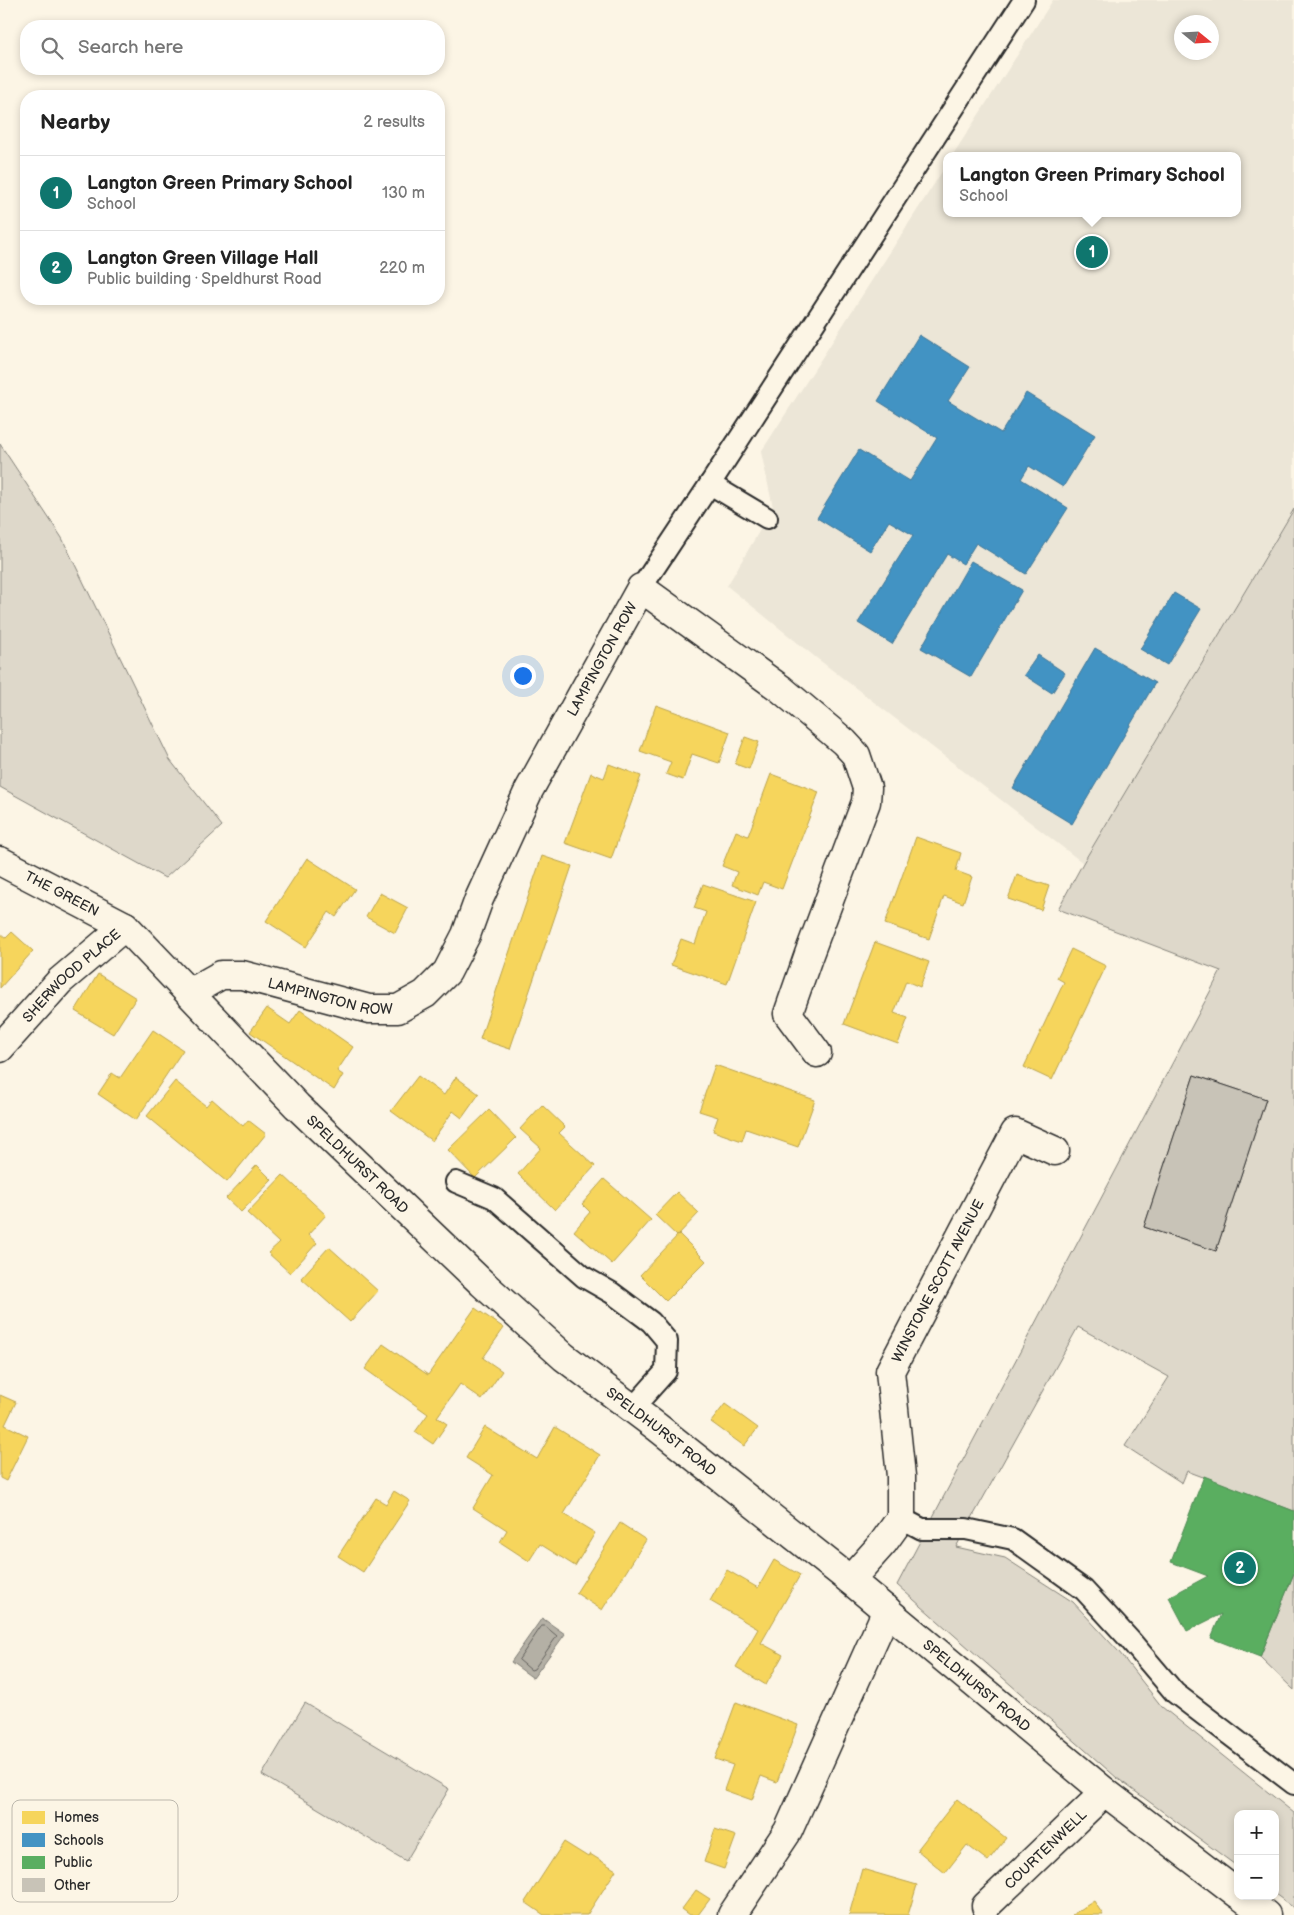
<!DOCTYPE html>
<meta charset="utf-8">
<style>
:root{--surface:#fff;--page:#f6f6f6;--text:#222;--muted:#767676;--line:#e0e0e0;--accent:#0f766e}
body{margin:0;font-family:"Balsamiq Sans",sans-serif;background:var(--page);color:var(--text)}
.controls{position:absolute;right:15px;bottom:15px;display:grid;overflow:hidden;border-radius:10px;box-shadow:0 2px 8px #0003}
.controls button{width:45px;height:45px;display:grid;place-items:center;padding:0;border:0;border-bottom:1px solid var(--line);background:var(--surface);color:var(--text);font:25px sans-serif}
.compass{position:absolute;left:1174px;top:15px;width:45px;height:45px;border-radius:50%;background:var(--surface);box-shadow:0 2px 8px #0003;rotate:108deg}
.you{position:absolute;left:522px;top:675px;width:18px;height:18px;margin:-12px;border:4px solid #fff;border-radius:50%;background:#1a73e8;box-shadow:0 0 0 8px #1a73e833}
.badge{display:grid;place-items:center;width:32px;height:32px;border-radius:50%;background:var(--accent);color:#fff;font-size:16px;font-weight:700}
.pin{position:absolute;translate:-50% -50%;border:2px solid #fff;box-shadow:0 1px 5px #0006}
.popup{position:absolute;left:943px;top:152px;width:298px;height:65px;box-sizing:border-box;display:grid;place-content:center;border-radius:10px;background:var(--surface);filter:drop-shadow(0 1px 4px #0005);font-size:16px;white-space:nowrap;color:var(--muted)}
.popup b{font-size:19px;color:var(--text)}
.popup::after{content:'';position:absolute;left:50%;top:100%;margin-left:-10px;border:10px solid transparent;border-top-color:var(--surface)}
.list{margin:0;padding:0;list-style:none}
h2{display:flex;justify-content:space-between;align-items:center;height:65px;margin:0;padding:0 20px;font-size:21px}
h2 small{font-size:16px;font-weight:400;color:var(--muted)}
.list li{display:grid;grid-template-columns:32px 1fr auto;gap:15px;align-items:center;box-sizing:border-box;height:75px;padding:0 20px;border-top:1px solid var(--line)}
.list b{display:block;font-size:19px;white-space:nowrap}
.list p{margin:0;font-size:16px;white-space:nowrap;color:var(--muted)}
.list em{font-size:16px;font-style:normal;color:var(--muted)}
.icon{flex:none;width:28px;height:28px;fill:none;stroke:currentColor;stroke-width:2;stroke-linecap:round;stroke-linejoin:round}
.map{position:relative;flex:none;width:1294px;height:1915px;overflow:hidden}
.search{position:absolute;background:var(--surface);box-shadow:0 2px 8px #0003;left:20px;top:20px;width:425px;height:55px;display:flex;align-items:center;gap:12px;box-sizing:border-box;padding:0 18px;border-radius:20px;color:var(--muted);font-size:19px}
.panel{position:absolute;background:var(--surface);box-shadow:0 2px 8px #0003;left:20px;top:90px;width:425px;height:215px;border-radius:20px}
.map>svg:first-child{display:block}
.built{fill:#ece6d7;fill-rule:evenodd}
.green{fill:#ded8ca;stroke:#84827a;fill-rule:evenodd}
.water{fill:#b4b0a5;stroke:#7d7b74}
.homes{fill:#f6d55c;stroke:#b9a24d}
.schools{fill:#4393c3;stroke:#3c7495}
.public{fill:#5aae61;stroke:#4c8751}
.lines{fill:none;stroke-linecap:round;stroke-linejoin:round}
.shore{stroke:#62605c;stroke-width:1}
.building{fill:#c8c3b7;stroke:#2b2b2b}
.lane-casing{stroke:#2b2b2b;stroke-width:24}
.street-casing{stroke:#2b2b2b;stroke-width:31}
.secondary-casing{stroke:#2b2b2b;stroke-width:31}
.lane{stroke:#fcf5e5;stroke-width:20}
.street{stroke:#fcf5e5;stroke-width:28}
.secondary{stroke:#fcf5e5;stroke-width:28}
.labels{text-anchor:middle;stroke-width:5;stroke-linejoin:round;paint-order:stroke}
.street-label{font-size:14px;fill:#2b2b2b;stroke:#fcf5e5}
.key{fill:#fcf5e5;stroke:#bdb8ad;stroke-width:1}
.key-label{font-size:14px;fill:#2b2b2b}
</style>
<div class="map">
<svg width="1294" height="1915" viewBox="0 0 1294 1915">
<rect width="100%" height="100%" fill="#fcf5e5"/>
<filter id="ink" filterUnits="userSpaceOnUse"><feTurbulence type="fractalNoise" baseFrequency=".02" numOctaves="2"/><feDisplacementMap in="SourceGraphic" scale="10" xChannelSelector="R" yChannelSelector="G"/><feConvolveMatrix kernelMatrix="1 2 1 2 8 2 1 2 1" color-interpolation-filters="sRGB"/></filter>
<g filter="url(#ink)">
<!-- built -->
<path class="built" d="M1053 0H1294V509L1083 863 814 656 727 586 767 518 774 512 761 452 947 164V213H1237V156H952ZM1182 22H1212V52H1182Z"/>
<!-- green -->
<g class="green">
<polygon points="0,444 62,538 170,760 222,826 165,878 0,787"/>
<path d="M1294 509V1511L1187 1471 1182 1483 1125 1446 1169 1377 1078 1327 956 1547 1005 1558 1073 1602 1119 1652 1162 1707 1294 1813V1908L1275 1894V1814H1238V1867L1117 1778 897 1585 1221 971 1058 909 1083 863ZM1194 1075 1266 1099 1216 1251 1144 1227Z"/>
<polygon points="1294,1573 1294,1690 1260,1657"/>
<polygon points="305,1703 449,1789 406,1861 262,1775"/>
</g>
<!-- water -->
<polygon class="water" points="542,1618 565,1634 533,1678 511,1662"/>
<!-- homes -->
<g class="homes">
<polygon points="656,705 730,732 719,763 692,754 683,780 666,774 671,762 640,751"/>
<polygon points="745,737 759,742 749,769 735,764"/>
<polygon points="609,764 641,776 611,859 565,843 591,773 604,778"/>
<polygon points="771,774 819,792 782,889 763,882 758,895 732,885 737,872 722,866 736,831 748,836"/>
<polygon points="916,837 961,853 956,871 972,877 963,903 944,896 929,939 885,924"/>
<polygon points="542,856 572,866 510,1049 480,1039"/>
<polygon points="307,858 355,889 336,917 329,912 306,947 266,921"/>
<polygon points="1017,875 1049,886 1041,910 1008,899"/>
<polygon points="703,884 756,902 727,984 671,965 681,939 695,944 706,912 694,908"/>
<polygon points="380,893 408,908 395,933 366,917"/>
<polygon points="12,932 33,951 0,988 0,933 6,938"/>
<polygon points="875,942 929,962 920,987 906,981 894,1013 908,1018 898,1044 844,1024"/>
<polygon points="1071,949 1106,966 1052,1080 1024,1067 1064,982 1057,978"/>
<polygon points="98,974 136,998 113,1034 75,1011"/>
<polygon points="267,1008 290,1024 300,1010 353,1047 337,1071 343,1075 334,1090 250,1032"/>
<polygon points="153,1030 183,1050 136,1120 98,1094 112,1073 120,1078"/>
<polygon points="715,1065 815,1100 798,1147 746,1129 742,1141 713,1131 718,1117 699,1111"/>
<polygon points="418,1076 444,1095 456,1077 479,1094 462,1118 453,1111 432,1141 391,1111"/>
<polygon points="175,1081 206,1106 212,1099 243,1126 248,1120 266,1134 227,1182 147,1116"/>
<polygon points="542,1105 565,1127 559,1133 595,1166 555,1210 518,1174 541,1148 520,1129"/>
<polygon points="489,1110 516,1138 475,1178 448,1150"/>
<polygon points="257,1165 272,1180 241,1212 226,1198"/>
<polygon points="283,1175 326,1215 308,1235 317,1243 290,1273 268,1253 279,1243 247,1213"/>
<polygon points="604,1179 651,1220 612,1264 574,1231 590,1212 582,1204"/>
<polygon points="677,1192 699,1213 677,1236 655,1215"/>
<polygon points="679,1234 706,1261 666,1301 640,1275"/>
<polygon points="329,1247 378,1291 350,1322 301,1278"/>
<polygon points="475,1308 504,1328 483,1358 502,1371 482,1400 460,1384 437,1417 447,1424 433,1444 415,1432 428,1414 365,1369 383,1344 428,1375"/>
<polygon points="0,1395 16,1402 5,1425 28,1436 6,1481 0,1478"/>
<polygon points="725,1404 758,1428 744,1446 711,1422"/>
<polygon points="485,1427 537,1459 555,1427 600,1455 564,1514 595,1533 575,1566 540,1544 529,1561 500,1542 507,1530 473,1508 493,1475 466,1458"/>
<polygon points="394,1491 410,1501 363,1572 338,1556 376,1498 386,1504"/>
<polygon points="620,1523 646,1540 602,1610 576,1593"/>
<polygon points="774,1560 800,1575 761,1643 783,1655 766,1685 736,1667 758,1629 710,1601 727,1570 758,1588"/>
<polygon points="736,1702 798,1725 777,1782 761,1776 752,1800 724,1790 733,1765 715,1759"/>
<polygon points="957,1799 1006,1838 988,1861 967,1845 945,1873 917,1850"/>
<polygon points="715,1829 736,1836 724,1869 704,1862"/>
<polygon points="564,1842 588,1857 590,1854 616,1870 587,1915 544,1915 525,1902"/>
<polygon points="862,1869 917,1885 908,1915 849,1915"/>
<polygon points="696,1890 710,1899 698,1915 690,1915 682,1909"/>
<polygon points="1094,1901 1103,1915 1072,1915"/>
</g>
<!-- schools -->
<g class="schools">
<polygon points="919,335 970,367 948,401 1001,433 1026,393 1095,435 1063,487 1029,466 1021,479 1068,508 1026,574 976,543 963,564 947,554 892,644 858,623 913,535 889,521 870,551 817,518 859,450 910,481 937,438 878,401"/>
<polygon points="971,561 1022,590 971,677 921,648"/>
<polygon points="1174,593 1201,609 1167,665 1140,649"/>
<polygon points="1095,648 1155,683 1072,824 1013,788"/>
<polygon points="1038,655 1065,673 1052,693 1024,675"/>
</g>
<!-- public -->
<polygon class="public" points="1204,1476 1294,1511 1294,1573 1260,1657 1211,1638 1221,1614 1187,1631 1169,1597 1208,1576 1171,1562"/>
<g class="lines">
<!-- shore -->
<polygon class="shore" points="542,1626 545,1626 557,1636 534,1669 531,1670 519,1660"/>
</g>
<!-- building -->
<polygon class="building" points="1194,1075 1266,1099 1216,1251 1144,1227"/>
<g class="lines">
<!-- lane casing -->
<g class="lane-casing">
<g id="lane">
<polyline points="710,484 767,518"/>
<polyline points="641,588 710,484 1024,0"/>
<polyline points="456,1182 494,1198 584,1277 612,1293 651,1322 667,1341 666,1371 633,1408"/>
<polyline points="901,1518 922,1529 966,1529 1013,1539 1084,1590 1130,1640 1175,1693 1294,1784"/>
</g>
</g>
<!-- street casing -->
<g class="street-casing">
<g id="street">
<path id="s1" d="M189 993 221 975H242L369 1009H398L425 994 447 972 466 935 479 899 529 790 641 588 781 689 844 742 856 755 867 788 866 802 809 954 788 1014 817 1053"/>
<path id="s2" d="M0 1048 60 981 125 926"/>
<path id="s3" d="M850 1580 883 1543 901 1518V1476L890 1371 1015 1133 1055 1151"/>
<path id="s4" d="M986 1906 1105 1792"/>
<polyline points="732,1915 788,1831 887,1610"/>
</g>
</g>
<!-- secondary casing -->
<g class="secondary-casing">
<g id="secondary">
<path id="s5" d="M0 861 125 926 297 1106 482 1283 564 1357 657 1427 850 1580 1105 1792 1238 1894"/>
<polyline points="1241,1896 1266,1915"/>
</g>
</g>
<!-- lane -->
<use href="#lane" class="lane"/>
<!-- street -->
<use href="#street" class="street"/>
<!-- secondary -->
<use href="#secondary" class="secondary"/>
</g>
</g>
<g class="labels">
<!-- street labels -->
<g class="street-label">
<text dy="5" stroke="none"><textPath href="#s1" startOffset="630">LAMPINGTON ROW</textPath></text>
<text dy="5" stroke="none"><textPath href="#s5" startOffset="70">THE GREEN</textPath></text>
<text dy="5" stroke="none"><textPath href="#s2" startOffset="102">SHERWOOD PLACE</textPath></text>
<text dy="5" stroke="none"><textPath href="#s1" startOffset="149">LAMPINGTON ROW</textPath></text>
<text dy="5" stroke="none"><textPath href="#s5" startOffset="474">SPELDHURST ROAD</textPath></text>
<text dy="5" stroke="none"><textPath href="#s3" startOffset="330">WINSTONE SCOTT AVENUE</textPath></text>
<text dy="5" stroke="none"><textPath href="#s5" startOffset="879">SPELDHURST ROAD</textPath></text>
<text dy="5" stroke="none"><textPath href="#s5" startOffset="1284">SPELDHURST ROAD</textPath></text>
<text dy="5" stroke="none"><textPath href="#s4" startOffset="82">COURTENWELL</textPath></text>
</g>
</g>
<!-- legend -->
<rect x="12" y="1800" width="166" height="102" rx="8" class="key"/>
<rect x="22" y="1811" width="23" height="13" fill="#f6d55c"/>
<rect x="22" y="1833" width="23" height="14" fill="#4393c3"/>
<rect x="22" y="1856" width="23" height="13" fill="#5aae61"/>
<rect x="22" y="1878" width="23" height="14" fill="#c8c3b7"/>
<g class="key-label">
<text x="54" y="1822">Homes</text>
<text x="54" y="1845">Schools</text>
<text x="54" y="1867">Public</text>
<text x="54" y="1890">Other</text>
</g>
</svg>
<div class="controls">
<button>+</button>
<button>−</button>
</div>
<svg class="compass" viewBox="-18 -18 36 36"><path d="M0-13l5 13h-10z" fill="#e53935"/><path d="M0 13l5-13h-10z" fill="#767676"/></svg>
<div class="you"></div>
<div class="pin badge" style="left:1092px;top:252px">1</div>
<div class="popup"><b>Langton Green Primary School</b>School</div>
<div class="pin badge" style="left:1240px;top:1568px">2</div>
<div class="search"><svg class="icon" aria-label="search" viewBox="0 0 24 24"><circle cx="10" cy="10" r="6"/><path d="M15 15l6 6"/></svg>Search here</div>
<section class="panel">
<h2>Nearby<small>2 results</small></h2>
<ul class="list">
<li><span class="badge">1</span><div><b>Langton Green Primary School</b><p>School</p></div><em>130 m</em></li>
<li><span class="badge">2</span><div><b>Langton Green Village Hall</b><p>Public building · Speldhurst Road</p></div><em>220 m</em></li>
</ul>
</section>
</div>
